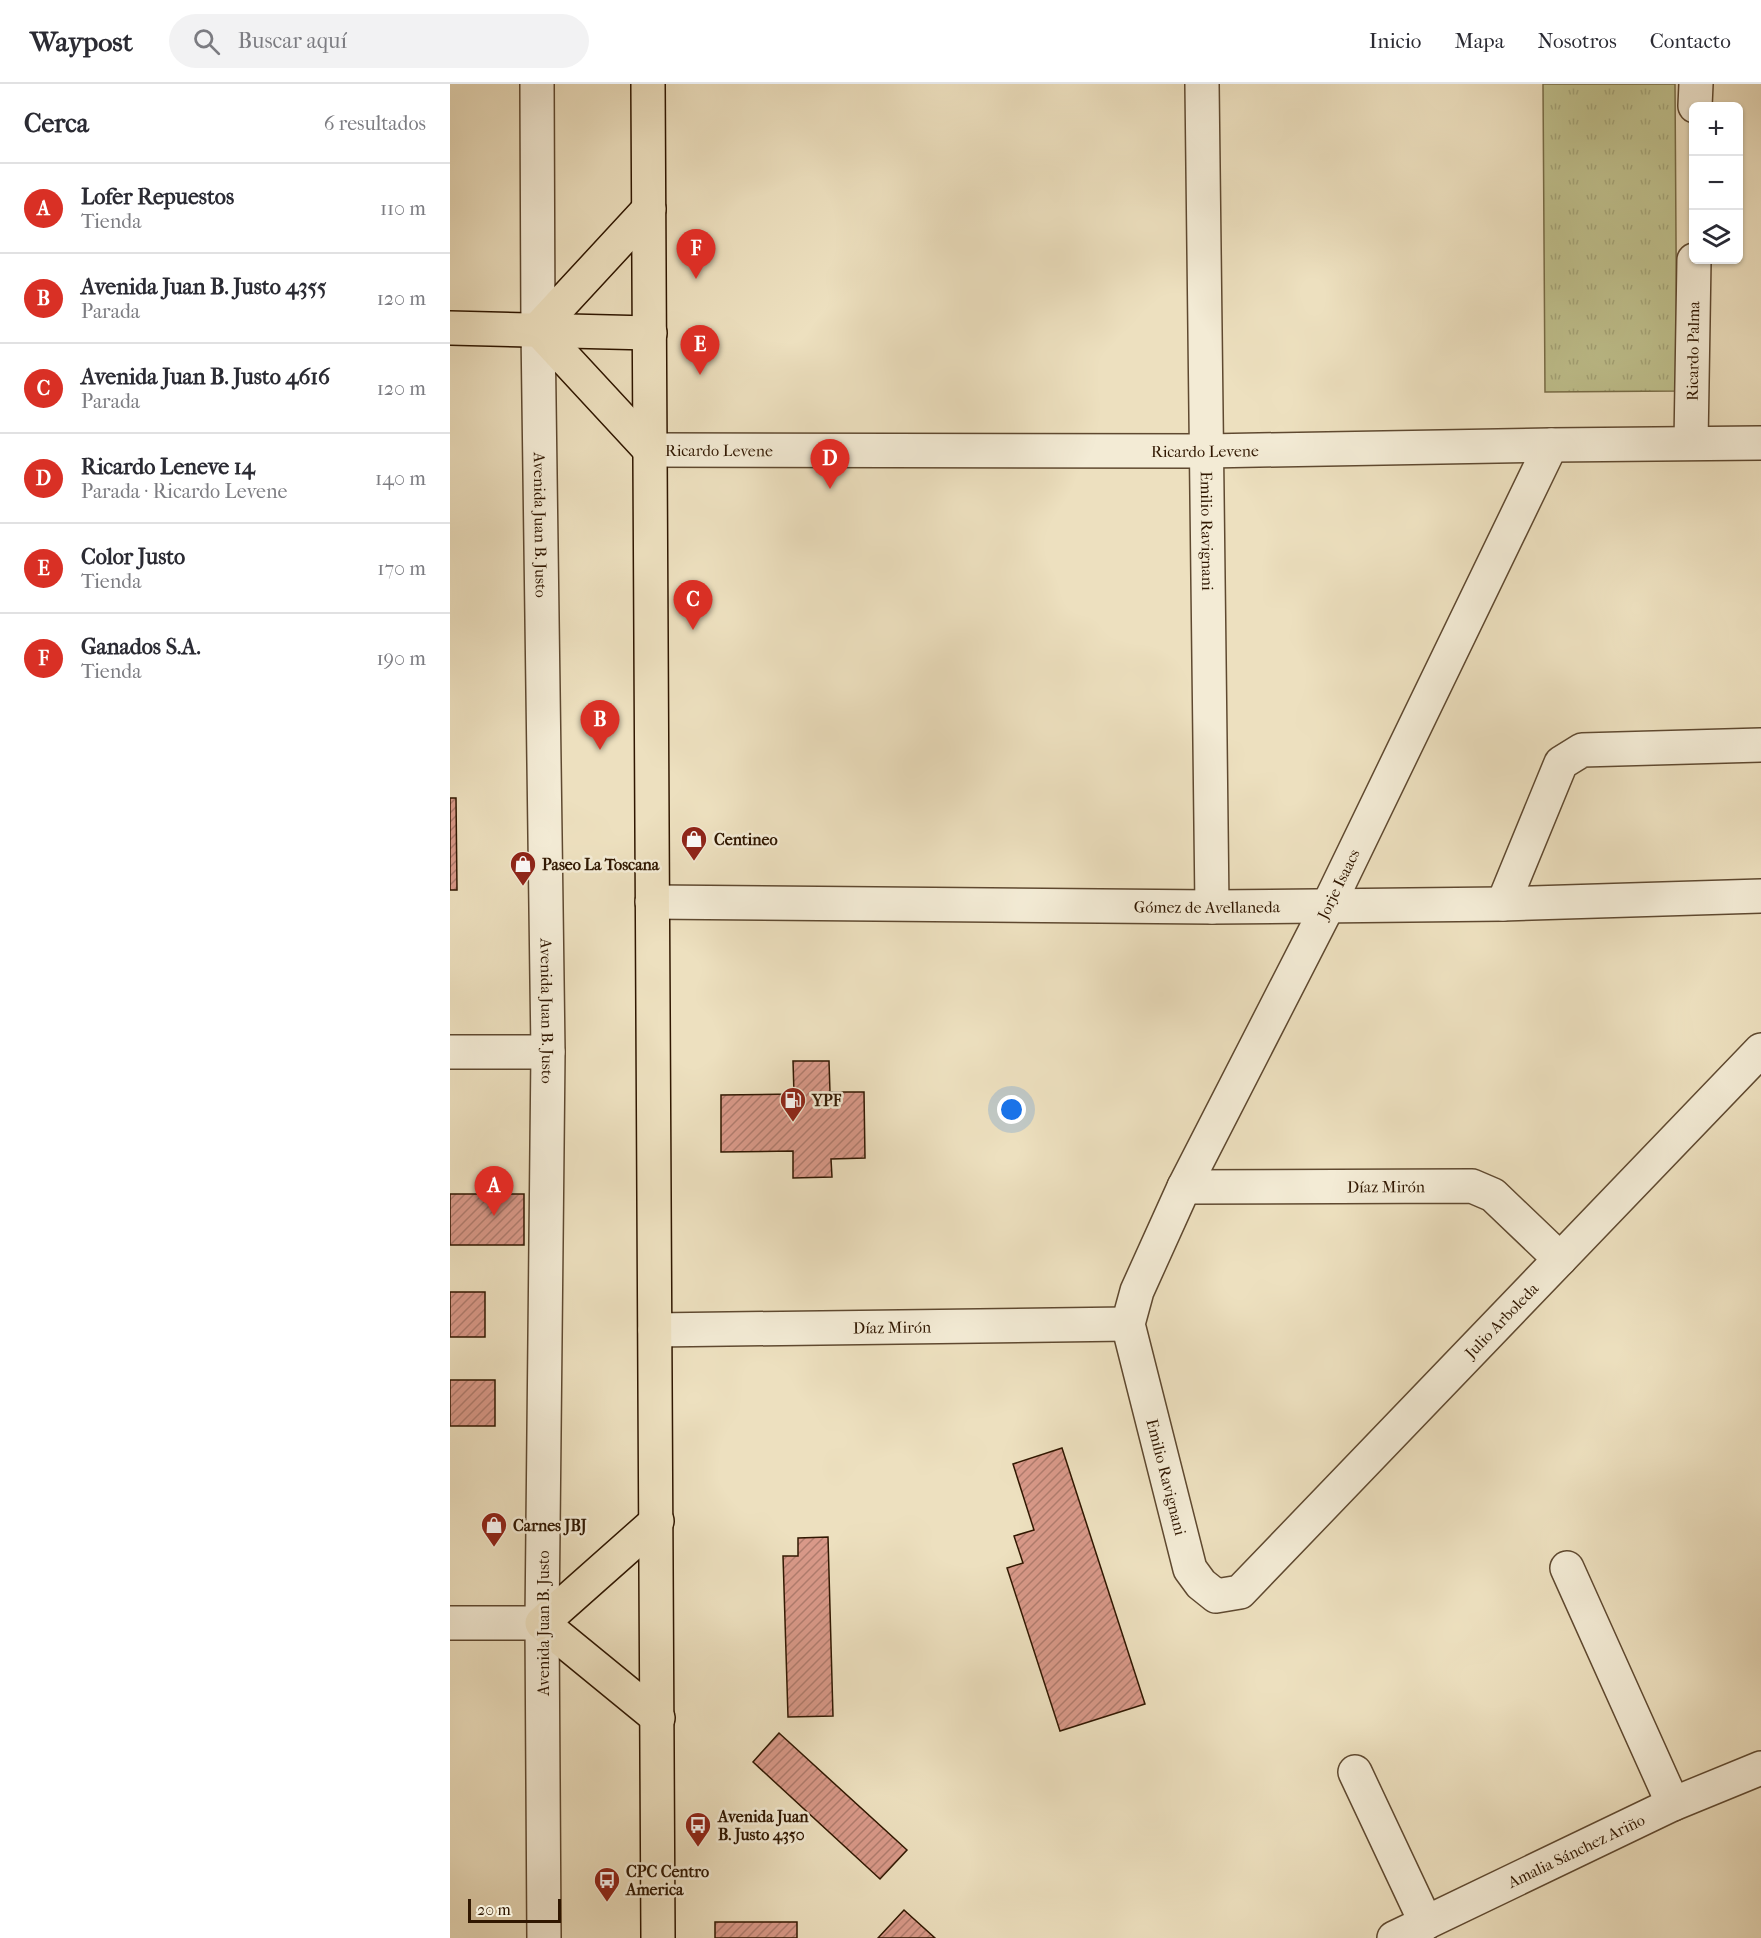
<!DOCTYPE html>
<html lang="es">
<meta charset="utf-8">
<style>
:root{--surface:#fff;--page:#f2f2f3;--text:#2b2b33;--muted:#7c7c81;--line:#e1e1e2;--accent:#d93025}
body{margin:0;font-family:"IM FELL French Canon",serif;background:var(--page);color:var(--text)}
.controls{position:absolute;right:18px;top:18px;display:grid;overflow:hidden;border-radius:9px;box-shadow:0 2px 4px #0004}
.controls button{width:54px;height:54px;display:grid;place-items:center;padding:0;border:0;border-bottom:2px solid var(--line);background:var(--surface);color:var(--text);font:30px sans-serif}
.scale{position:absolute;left:18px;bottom:15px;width:93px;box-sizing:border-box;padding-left:6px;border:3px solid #301701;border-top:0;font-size:16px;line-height:21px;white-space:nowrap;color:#301701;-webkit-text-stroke:4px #f3ebd5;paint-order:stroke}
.you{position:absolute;left:562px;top:1026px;width:21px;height:21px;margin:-15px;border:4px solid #fff;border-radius:50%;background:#1a73e8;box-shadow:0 0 0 9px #1a73e833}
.badge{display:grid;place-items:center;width:39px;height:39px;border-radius:50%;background:var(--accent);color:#fff;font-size:20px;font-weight:700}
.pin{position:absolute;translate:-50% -50px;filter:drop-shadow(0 2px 3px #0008)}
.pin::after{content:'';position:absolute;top:32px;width:21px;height:18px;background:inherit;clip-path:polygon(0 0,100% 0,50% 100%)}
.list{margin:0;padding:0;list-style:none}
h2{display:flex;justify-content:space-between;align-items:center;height:78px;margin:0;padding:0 24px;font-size:26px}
h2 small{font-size:20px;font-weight:400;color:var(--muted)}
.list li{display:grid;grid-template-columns:39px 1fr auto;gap:18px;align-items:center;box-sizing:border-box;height:90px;padding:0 24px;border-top:2px solid var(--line)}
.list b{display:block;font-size:22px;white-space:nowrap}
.list p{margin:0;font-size:20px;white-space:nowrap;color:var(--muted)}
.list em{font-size:20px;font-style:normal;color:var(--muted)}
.icon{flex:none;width:33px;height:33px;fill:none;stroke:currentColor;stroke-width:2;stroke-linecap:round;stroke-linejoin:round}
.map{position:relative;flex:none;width:1311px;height:1854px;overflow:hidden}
header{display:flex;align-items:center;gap:36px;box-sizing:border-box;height:84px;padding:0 30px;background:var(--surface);border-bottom:2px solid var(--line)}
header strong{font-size:28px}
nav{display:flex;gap:33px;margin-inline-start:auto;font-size:21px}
.search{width:420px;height:54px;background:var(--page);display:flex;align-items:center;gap:15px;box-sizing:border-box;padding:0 21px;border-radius:33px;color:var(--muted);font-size:22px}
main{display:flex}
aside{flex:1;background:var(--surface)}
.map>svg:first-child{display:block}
.park{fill:url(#park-tufts);stroke:#786c47;stroke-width:1.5}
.building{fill:url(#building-hatch);stroke:#301701;stroke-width:1.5}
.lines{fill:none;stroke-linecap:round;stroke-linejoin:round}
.minor-casing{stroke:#5f4930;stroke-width:36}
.major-casing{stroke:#301701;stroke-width:36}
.minor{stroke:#f3ebd5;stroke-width:33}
.major{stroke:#ede0bf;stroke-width:33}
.labels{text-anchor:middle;stroke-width:5;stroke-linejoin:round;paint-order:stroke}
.street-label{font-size:16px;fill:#301701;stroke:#f3ebd5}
.poi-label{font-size:16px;font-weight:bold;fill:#301701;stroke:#f3ebd5;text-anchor:start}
</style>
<header>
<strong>Waypost</strong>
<div class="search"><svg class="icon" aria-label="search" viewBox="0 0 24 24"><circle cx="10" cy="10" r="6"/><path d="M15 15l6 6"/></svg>Buscar aquí</div>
<nav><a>Inicio</a><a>Mapa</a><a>Nosotros</a><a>Contacto</a></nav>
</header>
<main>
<aside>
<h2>Cerca<small>6 resultados</small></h2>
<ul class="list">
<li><span class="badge">A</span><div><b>Lofer Repuestos</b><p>Tienda</p></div><em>110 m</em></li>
<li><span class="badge">B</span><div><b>Avenida Juan B. Justo 4355</b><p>Parada</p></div><em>120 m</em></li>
<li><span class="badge">C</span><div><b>Avenida Juan B. Justo 4616</b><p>Parada</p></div><em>120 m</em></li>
<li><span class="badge">D</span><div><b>Ricardo Leneve 14</b><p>Parada · Ricardo Levene</p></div><em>140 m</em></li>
<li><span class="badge">E</span><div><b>Color Justo</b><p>Tienda</p></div><em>170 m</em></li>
<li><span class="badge">F</span><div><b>Ganados S.A.</b><p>Tienda</p></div><em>190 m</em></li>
</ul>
</aside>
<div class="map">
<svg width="1311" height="1854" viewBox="0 0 1311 1854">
<defs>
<pattern id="park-tufts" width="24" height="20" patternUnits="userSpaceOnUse" patternTransform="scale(1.5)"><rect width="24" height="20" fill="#bfc08d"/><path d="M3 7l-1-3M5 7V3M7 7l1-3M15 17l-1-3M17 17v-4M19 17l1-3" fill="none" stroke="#a4a478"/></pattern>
<pattern id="building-hatch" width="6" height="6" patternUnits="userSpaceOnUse" patternTransform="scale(1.5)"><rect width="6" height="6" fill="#d99989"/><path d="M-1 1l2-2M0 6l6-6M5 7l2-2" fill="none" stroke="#b07c6e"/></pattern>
</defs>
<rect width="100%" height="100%" fill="#ede0bf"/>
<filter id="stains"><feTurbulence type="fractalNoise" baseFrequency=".00333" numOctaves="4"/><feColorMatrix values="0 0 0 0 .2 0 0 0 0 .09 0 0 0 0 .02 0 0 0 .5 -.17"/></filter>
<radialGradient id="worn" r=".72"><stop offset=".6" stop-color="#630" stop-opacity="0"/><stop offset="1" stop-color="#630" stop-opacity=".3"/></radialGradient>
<!-- park -->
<polygon class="park" points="1093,0 1225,0 1227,307 1095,308"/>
<!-- building -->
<g class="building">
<polygon points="0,714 6,714 7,806 0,806"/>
<polygon points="343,977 379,977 380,1008 414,1008 415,1074 381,1075 382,1093 343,1094 343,1067 271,1068 271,1011 344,1010"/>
<rect x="0" y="1110" width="74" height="51"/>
<rect x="0" y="1208" width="35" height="45"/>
<rect x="0" y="1296" width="45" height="46"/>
<polygon points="612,1364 695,1620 610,1647 557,1484 573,1479 564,1452 584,1446 563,1380"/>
<polygon points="378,1453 383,1632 338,1633 333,1472 348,1472 348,1454"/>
<polygon points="329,1649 457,1766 430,1795 303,1678"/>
<polygon points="454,1826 485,1854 428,1854"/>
<rect x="265" y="1838" width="82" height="16"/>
</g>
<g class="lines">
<!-- minor casing -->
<g class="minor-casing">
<g id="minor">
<path id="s1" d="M87 0 88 245 98 968 92 1539 94 1854"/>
<path id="s2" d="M752 0 762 823"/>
<polyline points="1245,22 1246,0"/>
<path id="s3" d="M1241 359 1244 176"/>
<path id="s4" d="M1101 361 878 822 734 1103 687 1207 678 1240 740 1485 751 1500 766 1512 790 1508 1311 966"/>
<path id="s5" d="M200 366 757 367 1101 361 1311 359"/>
<path id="s6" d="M202 818 762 823 1053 820 1311 812"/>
<polyline points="1053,820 1111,679 1132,666 1311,661"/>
<polyline points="0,968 98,968"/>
<path id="s7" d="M734 1103 1022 1102 1043 1111 1110 1175"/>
<path id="s8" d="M205 1246 678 1240"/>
<polyline points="1117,1484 1223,1720"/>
<polyline points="0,1539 92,1539"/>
<polyline points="905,1688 976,1839"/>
<path id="s9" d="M944 1854 1223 1720 1311 1684"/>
</g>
</g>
<!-- major casing -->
<g class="major-casing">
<g id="major">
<polyline points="198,0 208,1854"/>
<polyline points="0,244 200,249"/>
<polyline points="88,245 200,366"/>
<polyline points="88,245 199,125"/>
<polyline points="207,1437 92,1539 208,1634"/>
</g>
</g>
<!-- minor -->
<use href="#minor" class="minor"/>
<!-- major -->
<use href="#major" class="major"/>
</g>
<!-- icons -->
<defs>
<g id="shop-pin" transform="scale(1.35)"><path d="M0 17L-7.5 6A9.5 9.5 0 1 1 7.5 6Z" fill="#8f2418" stroke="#f3ebd5"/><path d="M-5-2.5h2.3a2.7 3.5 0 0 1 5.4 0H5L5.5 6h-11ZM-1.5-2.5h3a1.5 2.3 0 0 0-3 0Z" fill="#fff"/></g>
<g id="fuel-pin" transform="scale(1.35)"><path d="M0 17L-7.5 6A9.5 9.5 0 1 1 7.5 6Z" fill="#8f2418" stroke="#f3ebd5"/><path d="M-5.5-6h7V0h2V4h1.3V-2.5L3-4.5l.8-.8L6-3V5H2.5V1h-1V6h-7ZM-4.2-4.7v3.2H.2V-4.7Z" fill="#fff"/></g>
<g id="bus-pin" transform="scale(1.35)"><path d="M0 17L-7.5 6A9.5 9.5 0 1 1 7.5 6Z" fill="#8f2418" stroke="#f3ebd5"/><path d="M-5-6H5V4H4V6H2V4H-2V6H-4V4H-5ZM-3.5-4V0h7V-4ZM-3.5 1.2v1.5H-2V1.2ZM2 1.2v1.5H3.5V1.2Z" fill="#fff"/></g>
</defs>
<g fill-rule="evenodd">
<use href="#shop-pin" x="244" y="755"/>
<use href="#shop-pin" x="73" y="780"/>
<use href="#fuel-pin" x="343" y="1016"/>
<use href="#shop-pin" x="44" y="1441"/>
<use href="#bus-pin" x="248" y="1741"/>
<use href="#bus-pin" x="157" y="1796"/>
</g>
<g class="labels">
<!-- street labels -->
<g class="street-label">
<text dy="6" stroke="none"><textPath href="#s3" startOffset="92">Ricardo Palma</textPath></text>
<text dy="6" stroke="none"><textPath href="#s5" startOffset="69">Ricardo Levene</textPath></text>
<text dy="6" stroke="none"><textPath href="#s5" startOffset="555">Ricardo Levene</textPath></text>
<text dy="6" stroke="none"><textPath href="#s1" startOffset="441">Avenida Juan B. Justo</textPath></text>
<text dy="6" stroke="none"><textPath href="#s2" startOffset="447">Emilio Ravignani</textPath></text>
<text transform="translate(888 800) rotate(-64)" y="6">Jorje Isaacs</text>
<text dy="6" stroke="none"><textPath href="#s6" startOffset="555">Gómez de Avellaneda</textPath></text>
<text dy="6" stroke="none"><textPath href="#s1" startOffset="927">Avenida Juan B. Justo</textPath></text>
<text dy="6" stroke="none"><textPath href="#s7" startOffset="202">Díaz Mirón</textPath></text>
<text dy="6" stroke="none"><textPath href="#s4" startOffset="1668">Julio Arboleda</textPath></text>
<text dy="6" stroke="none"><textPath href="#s8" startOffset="237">Díaz Mirón</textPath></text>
<text dy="6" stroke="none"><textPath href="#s4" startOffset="1134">Emilio Ravignani</textPath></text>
<text transform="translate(93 1539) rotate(-90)" y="6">Avenida Juan B. Justo</text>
<text dy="6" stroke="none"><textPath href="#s9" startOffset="202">Amalia Sánchez Ariño</textPath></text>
</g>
<!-- poi labels -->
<g class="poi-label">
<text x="264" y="761">Centineo</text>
<text x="92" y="786">Paseo La Toscana</text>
<text x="362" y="1022">YPF</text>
<text x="63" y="1447">Carnes JBJ</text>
<text x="268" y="1738">Avenida Juan<tspan x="268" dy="18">B. Justo 4350</tspan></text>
<text x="176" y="1793">CPC Centro<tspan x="176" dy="18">America</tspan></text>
</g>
</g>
<rect width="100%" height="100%" filter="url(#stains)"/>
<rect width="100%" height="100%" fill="url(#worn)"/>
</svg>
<div class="controls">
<button>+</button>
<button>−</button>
<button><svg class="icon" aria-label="layers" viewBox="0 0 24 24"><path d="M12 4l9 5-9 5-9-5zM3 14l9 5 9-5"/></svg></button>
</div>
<div class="scale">20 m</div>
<div class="you"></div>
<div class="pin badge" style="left:44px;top:1132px">A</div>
<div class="pin badge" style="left:150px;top:666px">B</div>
<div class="pin badge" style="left:243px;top:546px">C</div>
<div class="pin badge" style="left:380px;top:405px">D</div>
<div class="pin badge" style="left:250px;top:291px">E</div>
<div class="pin badge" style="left:246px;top:195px">F</div>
</div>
</main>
